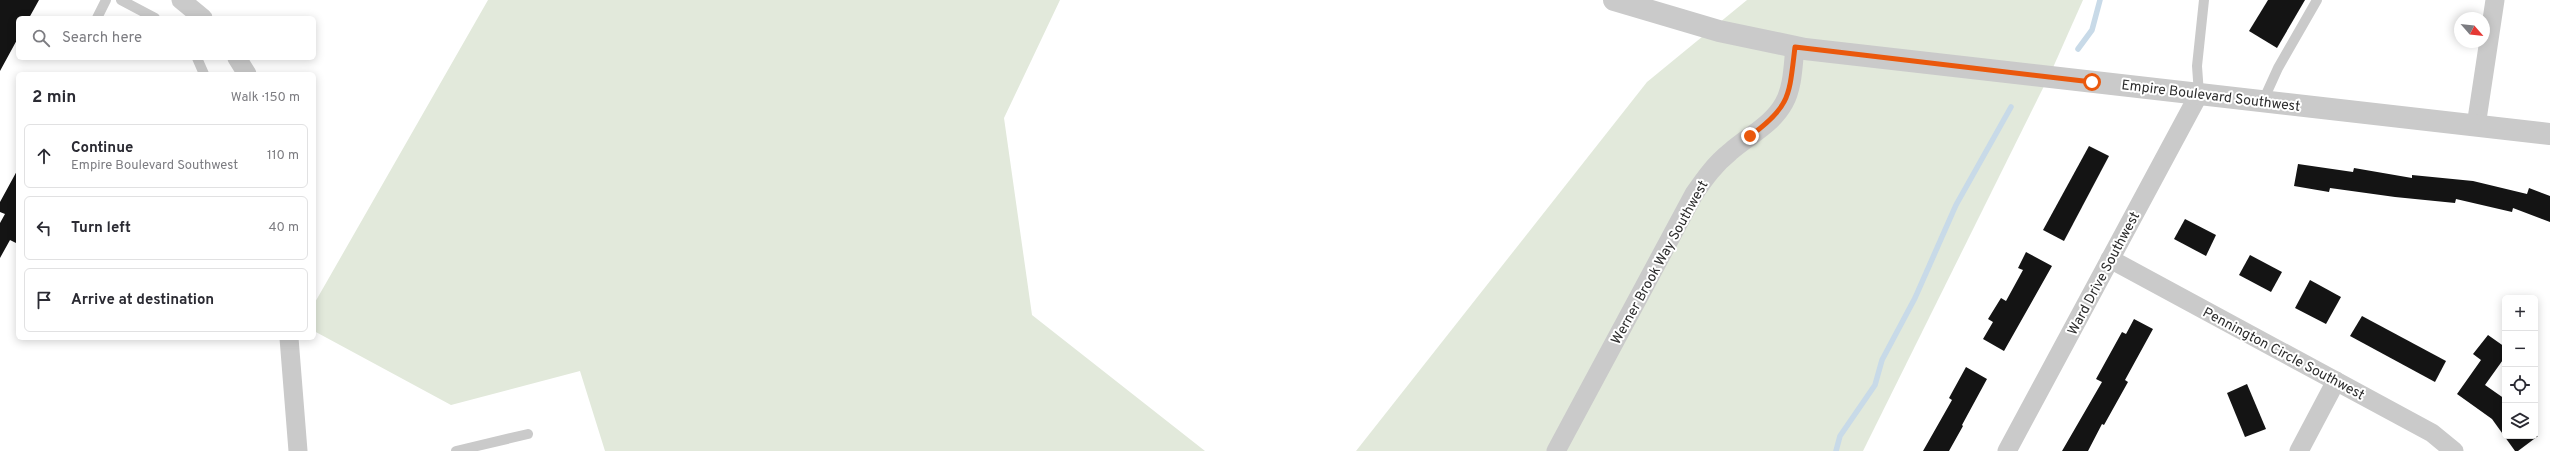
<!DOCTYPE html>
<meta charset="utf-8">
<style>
:root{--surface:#fff;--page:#f7f7f7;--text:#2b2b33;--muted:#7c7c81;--line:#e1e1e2}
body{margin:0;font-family:Overpass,sans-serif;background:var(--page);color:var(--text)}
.controls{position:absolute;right:12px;bottom:12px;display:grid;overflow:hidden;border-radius:6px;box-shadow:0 2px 10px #0003}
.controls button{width:36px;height:36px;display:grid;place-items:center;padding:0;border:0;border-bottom:1px solid var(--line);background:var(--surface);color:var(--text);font:20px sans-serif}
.compass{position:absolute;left:2454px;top:12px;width:36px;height:36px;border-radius:50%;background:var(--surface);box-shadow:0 2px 10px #0003;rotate:118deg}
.stop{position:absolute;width:12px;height:12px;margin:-9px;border:3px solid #ea580c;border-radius:50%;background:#fff}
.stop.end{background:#ea580c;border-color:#fff;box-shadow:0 1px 4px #0008}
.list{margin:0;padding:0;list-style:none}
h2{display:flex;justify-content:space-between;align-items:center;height:52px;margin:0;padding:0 16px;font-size:17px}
h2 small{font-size:13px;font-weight:400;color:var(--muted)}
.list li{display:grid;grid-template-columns:26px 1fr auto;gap:12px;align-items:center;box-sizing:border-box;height:64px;margin:0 8px 8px;padding:0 8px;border:1px solid var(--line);border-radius:6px}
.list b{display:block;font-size:15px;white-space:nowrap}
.list p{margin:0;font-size:13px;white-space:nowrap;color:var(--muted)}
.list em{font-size:13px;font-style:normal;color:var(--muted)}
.icon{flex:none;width:22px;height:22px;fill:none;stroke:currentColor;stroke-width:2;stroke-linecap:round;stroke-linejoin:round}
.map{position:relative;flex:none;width:2550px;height:451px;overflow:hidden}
.search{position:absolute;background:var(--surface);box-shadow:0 2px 10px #0003;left:16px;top:16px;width:300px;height:44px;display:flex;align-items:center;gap:10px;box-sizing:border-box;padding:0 14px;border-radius:6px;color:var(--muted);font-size:15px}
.panel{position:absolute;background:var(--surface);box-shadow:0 2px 10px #0003;left:16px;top:72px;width:300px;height:268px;border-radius:6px}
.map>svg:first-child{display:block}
.green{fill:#e2e9db}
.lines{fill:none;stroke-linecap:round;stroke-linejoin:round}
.stream{stroke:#c8dae8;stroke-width:5.5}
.building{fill:#141414}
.service{stroke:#cacaca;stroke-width:10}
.minor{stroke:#cacaca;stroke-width:19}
.tertiary{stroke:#cacaca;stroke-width:22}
.route{stroke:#ea580c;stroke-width:5}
.labels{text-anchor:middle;stroke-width:4;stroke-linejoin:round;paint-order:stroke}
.street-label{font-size:14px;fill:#2d2d2d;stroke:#fff}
</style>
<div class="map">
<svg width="2550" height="451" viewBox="0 0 2550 451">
<rect width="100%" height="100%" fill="#fff"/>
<!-- green -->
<g class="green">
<polygon points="488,0 1060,0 1004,118 1032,315 1205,451 605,451 580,371 451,405 314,331 314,304"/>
<polygon points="1747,0 2083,0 2051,72 1863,451 1356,451 1647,82"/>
</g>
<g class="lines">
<!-- stream -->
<g class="stream">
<polyline points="2078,49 2092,30 2100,0"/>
<polyline points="1836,451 1840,436 1875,385 1882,360 1915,298 1956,205 2011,107"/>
</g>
</g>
<!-- building -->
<g class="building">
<polygon points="0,0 39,0 29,18 18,18 18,38 0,71"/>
<polygon points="2268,0 2305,0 2277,48 2249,31"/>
<polygon points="2089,146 2109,156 2064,241 2043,230"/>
<polygon points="2298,164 2353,172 2354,168 2412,178 2412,175 2473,181 2527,194 2529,188 2550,196 2550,222 2513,208 2512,212 2456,199 2455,203 2395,197 2330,188 2329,192 2294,186"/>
<polygon points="18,169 18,244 10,240 0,258 0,223 5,214 0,212 0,202"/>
<polygon points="2185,219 2216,235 2206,256 2174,239"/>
<polygon points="2026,252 2052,266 2004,351 1983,339 1993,322 1988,319 2001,298 2006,301 2023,270 2018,268"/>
<polygon points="2250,255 2282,272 2271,292 2239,275"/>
<polygon points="2310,280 2341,297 2326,324 2295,308"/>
<polygon points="2362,316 2446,361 2435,382 2350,336"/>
<polygon points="2134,319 2153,329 2125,380 2128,382 2104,425 2102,424 2088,451 2062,451 2102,382 2096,379 2122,332 2126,334"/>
<polygon points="2488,335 2505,347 2505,357 2485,385 2505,399 2505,436 2538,436 2518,451 2515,451 2492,419 2457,394 2481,360 2473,354"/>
<polygon points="1966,367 1987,379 1962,425 1963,426 1949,451 1923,451 1952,400 1949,398"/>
<polygon points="2247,384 2266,429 2245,437 2227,393"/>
</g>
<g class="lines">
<!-- service -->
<g class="service">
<polyline points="121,0 155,18"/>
<polyline points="97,18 106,0"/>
<polyline points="197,58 204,74"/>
<polyline points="2199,94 2197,66 2204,0"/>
<polyline points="2263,101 2278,68 2317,0"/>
<polyline points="456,451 528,434"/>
</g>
<!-- minor -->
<g class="minor">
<polyline points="181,0 203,18"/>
<polyline points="237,58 247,74"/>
<polyline points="2476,126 2495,0"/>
<polyline points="2110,259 2432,433 2454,451"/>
<polyline points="289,338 298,451"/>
<path d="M1556 451 1694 194C1705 178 1715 164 1730 152 1748 136 1772 125 1784 103 1793 87 1793 65 1795 47"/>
<polyline points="2007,451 2199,94"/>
<polyline points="2299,451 2336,381"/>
</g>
<!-- tertiary -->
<polyline class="tertiary" points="1614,0 1719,31 1805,49 2550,134"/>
</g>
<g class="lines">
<!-- route -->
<path class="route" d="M1750 136C1791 106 1789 96 1795 47L2092 82"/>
</g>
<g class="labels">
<!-- street labels -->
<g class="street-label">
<text transform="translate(2211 95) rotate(7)" y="5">Empire Boulevard Southwest</text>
<text transform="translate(1659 262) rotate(-61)" y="5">Werner Brook Way Southwest</text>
<text transform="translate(2103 273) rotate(-62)" y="5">Ward Drive Southwest</text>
<text transform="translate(2284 353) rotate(28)" y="5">Pennington Circle Southwest</text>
</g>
</g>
</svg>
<div class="controls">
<button>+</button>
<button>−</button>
<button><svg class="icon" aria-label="locate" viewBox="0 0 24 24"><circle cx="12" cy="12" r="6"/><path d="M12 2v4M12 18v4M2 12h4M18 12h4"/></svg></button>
<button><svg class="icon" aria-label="layers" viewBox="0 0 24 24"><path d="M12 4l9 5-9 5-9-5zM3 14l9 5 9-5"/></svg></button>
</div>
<svg class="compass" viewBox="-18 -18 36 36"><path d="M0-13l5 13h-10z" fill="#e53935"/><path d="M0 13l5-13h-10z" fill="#7c7c81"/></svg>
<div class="stop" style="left:2092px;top:82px"></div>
<div class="stop end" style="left:1750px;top:136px"></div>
<div class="search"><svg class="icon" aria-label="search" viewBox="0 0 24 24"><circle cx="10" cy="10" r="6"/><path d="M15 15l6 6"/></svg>Search here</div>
<section class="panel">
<h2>2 min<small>Walk · 150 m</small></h2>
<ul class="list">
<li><svg class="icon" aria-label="ahead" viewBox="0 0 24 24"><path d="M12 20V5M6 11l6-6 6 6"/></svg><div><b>Continue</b><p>Empire Boulevard Southwest</p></div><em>110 m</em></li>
<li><svg class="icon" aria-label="left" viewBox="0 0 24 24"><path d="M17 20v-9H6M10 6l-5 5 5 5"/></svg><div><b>Turn left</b></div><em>40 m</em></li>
<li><svg class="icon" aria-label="arrive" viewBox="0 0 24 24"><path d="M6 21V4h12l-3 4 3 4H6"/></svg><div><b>Arrive at destination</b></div></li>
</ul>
</section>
</div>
